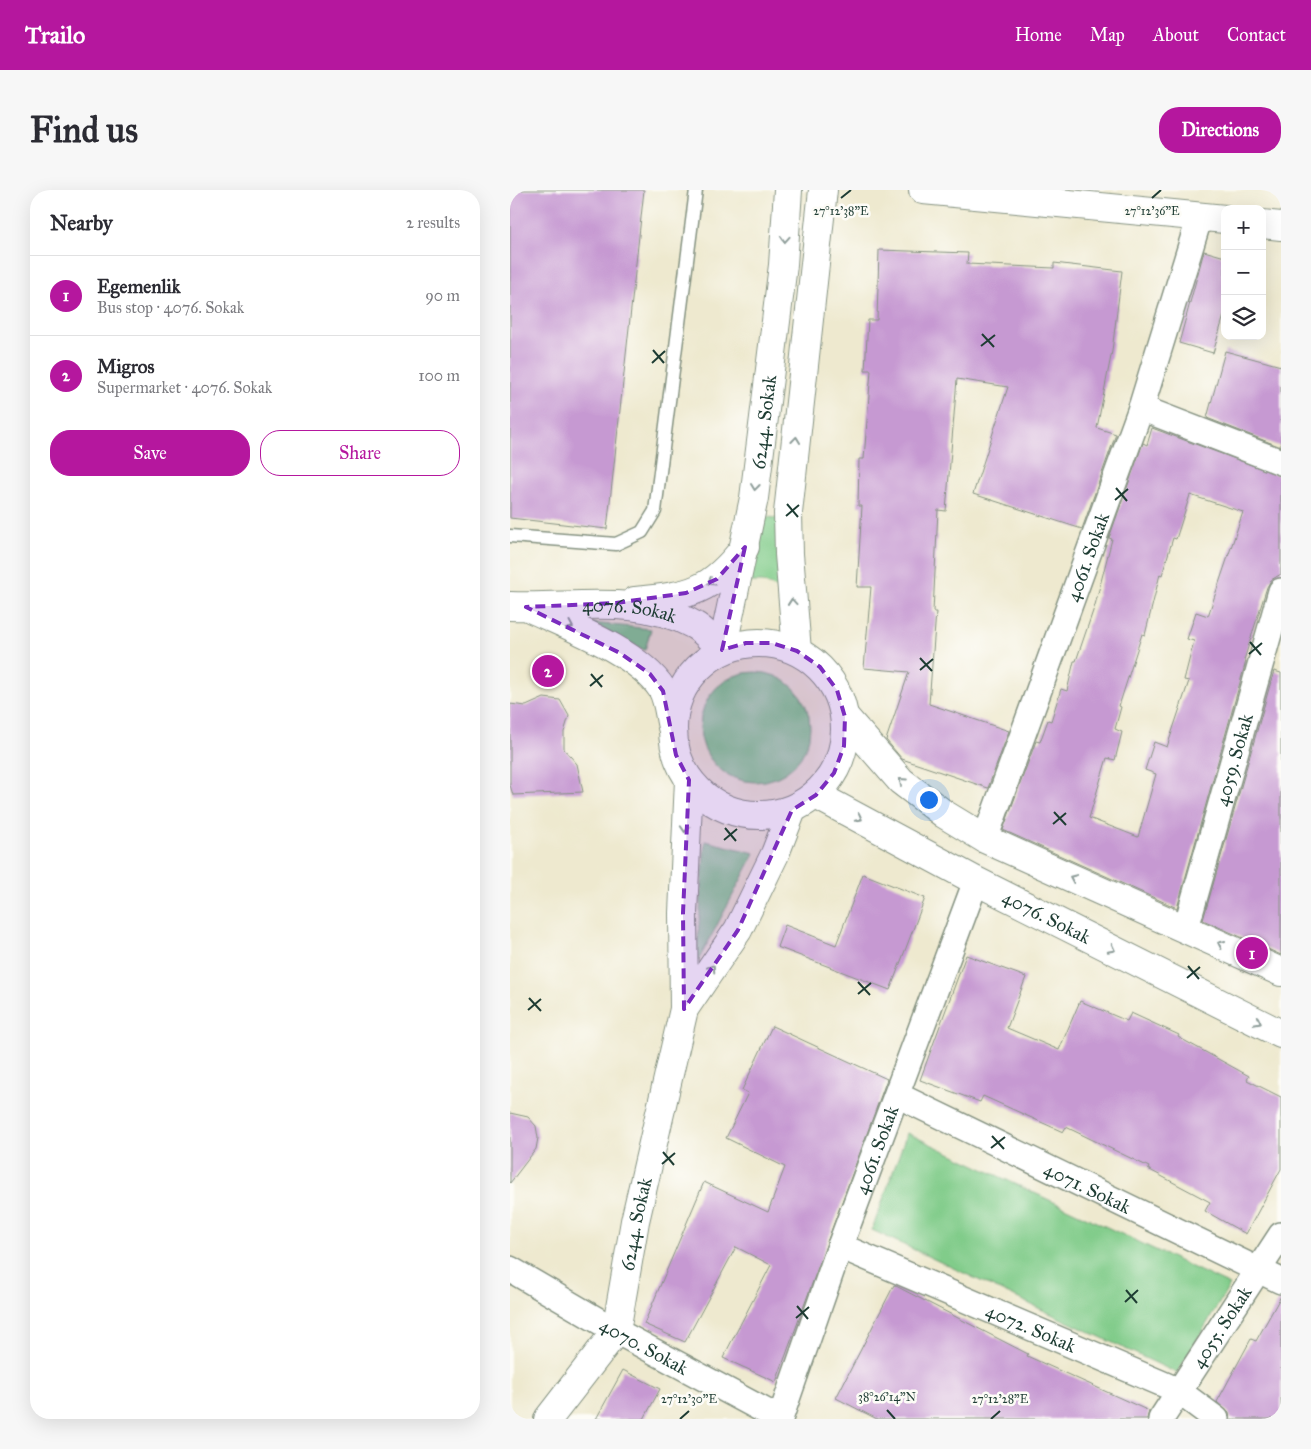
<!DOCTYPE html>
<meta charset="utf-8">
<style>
:root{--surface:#fff;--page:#f7f7f7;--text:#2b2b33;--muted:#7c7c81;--line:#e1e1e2;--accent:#b5179e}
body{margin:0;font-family:"IM FELL Great Primer",serif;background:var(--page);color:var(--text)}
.controls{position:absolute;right:15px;top:15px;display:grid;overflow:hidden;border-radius:10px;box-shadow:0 5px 20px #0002}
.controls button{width:45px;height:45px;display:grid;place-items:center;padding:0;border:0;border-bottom:1px solid var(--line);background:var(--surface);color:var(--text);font:25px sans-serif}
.you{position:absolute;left:418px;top:609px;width:18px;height:18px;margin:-12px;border:4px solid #fff;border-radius:50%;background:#1a73e8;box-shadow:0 0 0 8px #1a73e833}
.badge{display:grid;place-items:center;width:32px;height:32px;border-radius:50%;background:var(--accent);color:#fff;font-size:16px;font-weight:700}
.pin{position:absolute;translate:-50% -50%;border:2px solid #fff;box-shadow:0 1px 5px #0006}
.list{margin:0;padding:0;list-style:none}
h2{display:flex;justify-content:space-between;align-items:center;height:65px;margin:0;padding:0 20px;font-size:21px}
h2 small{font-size:16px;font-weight:400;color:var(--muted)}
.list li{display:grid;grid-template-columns:32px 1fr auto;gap:15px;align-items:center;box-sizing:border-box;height:80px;padding:0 20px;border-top:1px solid var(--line)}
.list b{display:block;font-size:19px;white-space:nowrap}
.list p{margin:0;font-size:16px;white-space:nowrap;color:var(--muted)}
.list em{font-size:16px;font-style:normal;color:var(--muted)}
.actions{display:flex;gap:10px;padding:15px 20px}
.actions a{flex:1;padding:11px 0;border:1px solid var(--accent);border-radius:20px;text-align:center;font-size:18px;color:var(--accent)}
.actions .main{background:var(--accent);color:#fff}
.icon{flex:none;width:28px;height:28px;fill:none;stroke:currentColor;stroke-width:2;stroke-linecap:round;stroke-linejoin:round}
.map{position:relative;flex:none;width:771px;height:1229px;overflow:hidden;border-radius:20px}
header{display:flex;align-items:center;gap:30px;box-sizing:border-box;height:70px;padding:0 25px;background:var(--accent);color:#fff}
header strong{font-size:24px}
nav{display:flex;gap:28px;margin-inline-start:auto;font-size:18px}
.intro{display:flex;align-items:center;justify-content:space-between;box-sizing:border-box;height:120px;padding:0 30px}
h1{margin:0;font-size:35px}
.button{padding:12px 22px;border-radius:20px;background:var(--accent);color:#fff;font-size:18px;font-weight:700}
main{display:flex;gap:30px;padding:0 30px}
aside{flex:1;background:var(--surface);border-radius:20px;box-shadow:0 5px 20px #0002}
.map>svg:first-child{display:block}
.green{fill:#81cc8a;stroke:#50845f}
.building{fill:#c699d2;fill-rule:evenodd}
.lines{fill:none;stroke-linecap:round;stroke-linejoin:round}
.lane-casing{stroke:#869382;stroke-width:15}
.street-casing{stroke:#869382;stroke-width:28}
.secondary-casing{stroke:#869382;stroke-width:30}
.primary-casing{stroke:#869382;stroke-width:30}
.lane{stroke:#fff;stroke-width:12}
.street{stroke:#fff;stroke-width:25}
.secondary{stroke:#fff;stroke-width:28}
.primary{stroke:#fff;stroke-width:28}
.oneway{stroke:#8f9e9a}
.marked{fill:#7b2cbf;fill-opacity:0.2;stroke:#7b2cbf;stroke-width:4;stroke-dasharray:10 6;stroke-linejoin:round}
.ticks{fill:none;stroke:#1f3d34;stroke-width:2}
.labels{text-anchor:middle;stroke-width:5;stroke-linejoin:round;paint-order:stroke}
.street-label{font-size:19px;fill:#1f3d34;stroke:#fdfcf7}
.ticks-label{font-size:12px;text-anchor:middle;fill:#1f3d34;stroke:#fdfcf7;stroke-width:5;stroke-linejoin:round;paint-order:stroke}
</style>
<header>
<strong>Trailo</strong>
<nav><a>Home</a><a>Map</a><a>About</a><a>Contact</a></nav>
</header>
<div class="intro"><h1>Find us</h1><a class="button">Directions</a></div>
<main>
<aside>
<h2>Nearby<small>2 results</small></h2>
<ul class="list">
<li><span class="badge">1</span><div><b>Egemenlik</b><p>Bus stop · 4076. Sokak</p></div><em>90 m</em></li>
<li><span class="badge">2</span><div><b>Migros</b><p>Supermarket · 4076. Sokak</p></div><em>100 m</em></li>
</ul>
<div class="actions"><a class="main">Save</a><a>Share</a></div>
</aside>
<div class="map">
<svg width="771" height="1229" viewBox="0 0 771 1229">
<rect width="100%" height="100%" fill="#fdfcf7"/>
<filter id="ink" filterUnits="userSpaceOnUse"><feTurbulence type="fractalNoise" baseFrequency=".02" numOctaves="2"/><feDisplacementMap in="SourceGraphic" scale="10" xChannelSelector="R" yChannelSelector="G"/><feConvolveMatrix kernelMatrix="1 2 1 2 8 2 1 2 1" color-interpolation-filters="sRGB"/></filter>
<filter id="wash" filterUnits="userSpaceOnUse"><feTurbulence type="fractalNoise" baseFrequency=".0096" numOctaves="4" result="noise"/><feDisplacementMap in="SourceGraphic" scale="20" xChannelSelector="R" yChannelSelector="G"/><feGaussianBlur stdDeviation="1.12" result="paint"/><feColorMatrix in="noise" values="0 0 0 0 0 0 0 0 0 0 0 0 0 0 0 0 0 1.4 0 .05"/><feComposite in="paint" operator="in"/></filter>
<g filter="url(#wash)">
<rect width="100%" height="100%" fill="#eee9cf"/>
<!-- green -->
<g class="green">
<polygon points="253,326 270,329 269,399 252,392 240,392"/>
<polygon points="82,433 141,439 135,460 134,460"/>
<circle cx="245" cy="537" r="55"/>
<polygon points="195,651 245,663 186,775"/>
<polygon points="397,943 720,1095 667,1183 362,1040"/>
</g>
<g id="blocks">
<!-- building -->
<g class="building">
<polygon points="0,0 134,0 97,339 0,328"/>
<polygon points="369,60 458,63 457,74 544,78 544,73 612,81 602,161 587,238 606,244 572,339 463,304 498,197 447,189 436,321 428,320 423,422 426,422 419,514 499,541 478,598 392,569 376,550 399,482 354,478 361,397 347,397 352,316 348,316 349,269 354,269 361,180 355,180 358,130 367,130"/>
<polygon points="694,61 715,67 715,122 703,163 669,153"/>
<polygon points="715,161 771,176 771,257 697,228"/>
<path d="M642 238 771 286V384L761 390 757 397 734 470 736 471 667 718 493 640 526 551 530 552 538 530 541 531 551 499 557 501 564 471H566L585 415 602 349 599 348 633 253 637 255ZM680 305 733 322 698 426 686 422 677 449 684 451 674 490 679 491 657 557 644 552 635 580 646 584 628 647 579 628 597 568 605 570 612 542 605 539 611 517 609 516 632 444 635 445 650 384 652 385 663 348 666 349Z"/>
<polygon points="764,481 771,483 771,765 693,730"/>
<polygon points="34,508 50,510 59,526 54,542 54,559 67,574 73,602 3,605 0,595 0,514 16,516"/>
<polygon points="353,684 415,708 380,800 267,757 275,735 326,755"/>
<polygon points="456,765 516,787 497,838 549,860 570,811 617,831 621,823 669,845 668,847 739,886 737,890 771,907 771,979 736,1044 695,1021 700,1012 638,979 639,977 556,937 553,942 473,906 470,912 410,890"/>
<polygon points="262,836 377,889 266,1192 213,1168 261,1075 226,1057 175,1152 134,1134 194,992 258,1022 275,977 216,948 238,903 232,900"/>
<polygon points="0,923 18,927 26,936 28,948 26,959 0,993"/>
<polygon points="384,1095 518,1164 517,1166 639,1221 637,1229 367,1229 326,1208"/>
<polygon points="771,1106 771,1229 720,1229 719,1223 707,1212 741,1149 746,1151"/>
<polygon points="113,1180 150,1199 134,1229 86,1229"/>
</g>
</g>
</g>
<g filter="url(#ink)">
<use href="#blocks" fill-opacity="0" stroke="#869382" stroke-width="1"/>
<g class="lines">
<!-- lane casing -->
<g class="lane-casing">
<polyline id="lane" points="0,346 106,354 132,342 145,321 186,0"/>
</g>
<!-- street casing -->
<g class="street-casing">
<g id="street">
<polyline points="631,218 771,272"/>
<path id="s1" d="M475 649 631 218 690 26"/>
<path id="s2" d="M676 738 771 401"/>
<path id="s3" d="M387 905 771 1091"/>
<path id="s4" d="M330 1056 667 1200 706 1229"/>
<path id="s5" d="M0 1079 106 1141 270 1229"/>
<path id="s6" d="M270 1229 330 1056 466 691"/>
<path id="s7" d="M651 1229 771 1045"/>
</g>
</g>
<!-- secondary casing -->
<g class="secondary-casing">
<g id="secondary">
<polyline points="413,0 715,29"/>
<polyline points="752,34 771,36"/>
<path d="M125 411C180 405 200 403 235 357"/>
<path id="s8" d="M0 416C62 419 127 403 184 435 194 440 203 452 212 460"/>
<path d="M22 419C61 437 129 463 152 499 158 509 159 525 162 537"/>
<polyline points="335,527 391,591 434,624 475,649 771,782"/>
<path id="s9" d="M306 605 466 691 771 844"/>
<polyline points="174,819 228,740 265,664 282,620"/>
<path id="s10" d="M38 1229 106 1141 125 1031 174 819 173 723 179 590"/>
</g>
</g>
<!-- primary casing -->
<g class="primary-casing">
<g id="primary">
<circle cx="249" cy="539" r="86"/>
<path id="s11" d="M212 460 244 308 273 75 278 0"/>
<polyline points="287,461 279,364 278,323 313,0"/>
</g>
</g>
<!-- lane -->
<use href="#lane" class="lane"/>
<!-- street -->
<use href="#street" class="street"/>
<!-- secondary -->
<use href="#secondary" class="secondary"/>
<!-- primary -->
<use href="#primary" class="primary"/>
</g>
<!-- one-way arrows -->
<defs><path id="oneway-chevron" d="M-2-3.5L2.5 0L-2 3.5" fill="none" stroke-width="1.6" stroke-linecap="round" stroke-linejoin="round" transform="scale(1.25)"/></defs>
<g class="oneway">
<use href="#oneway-chevron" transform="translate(275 49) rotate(94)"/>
<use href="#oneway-chevron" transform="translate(286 250) rotate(-84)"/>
<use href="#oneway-chevron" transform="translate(245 297) rotate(97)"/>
<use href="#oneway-chevron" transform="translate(201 392) rotate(148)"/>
<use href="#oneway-chevron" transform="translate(282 412) rotate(-95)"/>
<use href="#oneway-chevron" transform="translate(60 436) rotate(24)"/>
<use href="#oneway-chevron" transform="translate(392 591) rotate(-138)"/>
<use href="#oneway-chevron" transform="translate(349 628) rotate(28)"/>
<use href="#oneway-chevron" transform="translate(175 639) rotate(93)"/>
<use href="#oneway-chevron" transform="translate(563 688) rotate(-156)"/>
<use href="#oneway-chevron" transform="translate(711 754) rotate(-155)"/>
<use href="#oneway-chevron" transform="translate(602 759) rotate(27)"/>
<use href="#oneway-chevron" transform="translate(202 778) rotate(-56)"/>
<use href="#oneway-chevron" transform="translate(748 832) rotate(27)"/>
</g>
</g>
<!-- marked area -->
<path class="marked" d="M235 357 212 460 236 453H262L287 461 310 477 327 500 335 527 334 556 324 583 306 605 282 620 228 740 174 819 173 723 179 590 166 565 153 501 140 484 110 463 16 417 106 413 176 403 207 389Z"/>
<!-- ticks -->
<path class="ticks" d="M331 8 341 0M642 8 651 0M472 144 484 157M471 156 485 145M143 160 154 173M142 173 155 161M606 298 617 311M605 310 618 299M277 314 288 327M276 326 289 315M740 452 751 465M739 464 752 453M410 468 422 481M410 480 423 469M81 484 92 497M80 496 93 485M544 622 556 635M543 634 556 623M215 638 226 651M214 650 227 639M678 776 689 789M677 788 690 777M348 792 360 805M348 804 361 793M19 808 31 821M18 820 31 809M482 946 494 959M481 958 495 947M153 962 164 975M152 974 165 963M616 1100 627 1113M615 1112 628 1100M287 1116 298 1129M286 1128 299 1117M377 1220 385 1229M170 1229 179 1221M481 1229 490 1221"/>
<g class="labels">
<!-- street labels -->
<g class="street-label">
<text dy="7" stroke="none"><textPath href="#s11" startOffset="232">6244. Sokak</textPath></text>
<text dy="7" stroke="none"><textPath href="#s1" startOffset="300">4061. Sokak</textPath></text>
<text dy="7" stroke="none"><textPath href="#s8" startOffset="120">4076. Sokak</textPath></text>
<text dy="7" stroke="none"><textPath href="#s2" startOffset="175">4059. Sokak</textPath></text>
<text dy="7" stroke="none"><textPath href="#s9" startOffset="261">4076. Sokak</textPath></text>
<text dy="7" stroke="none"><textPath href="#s6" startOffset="286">4061. Sokak</textPath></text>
<text dy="7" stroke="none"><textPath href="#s3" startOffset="212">4071. Sokak</textPath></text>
<text dy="7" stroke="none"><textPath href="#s10" startOffset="220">6244. Sokak</textPath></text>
<text dy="7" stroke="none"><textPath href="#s4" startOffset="208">4072. Sokak</textPath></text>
<text dy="7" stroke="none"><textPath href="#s7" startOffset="110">4055. Sokak</textPath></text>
<text dy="7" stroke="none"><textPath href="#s5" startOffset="155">4070. Sokak</textPath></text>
</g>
</g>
<g class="ticks-label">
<text x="331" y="25">27°12'38"E</text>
<text x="642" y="25">27°12'36"E</text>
<text x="377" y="1211">38°26'14"N</text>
<text x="179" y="1213">27°12'30"E</text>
<text x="490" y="1213">27°12'28"E</text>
</g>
</svg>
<div class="controls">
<button>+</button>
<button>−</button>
<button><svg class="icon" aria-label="layers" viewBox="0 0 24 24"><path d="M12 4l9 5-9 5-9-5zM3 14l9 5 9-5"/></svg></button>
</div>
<div class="you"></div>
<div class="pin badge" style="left:742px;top:763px">1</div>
<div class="pin badge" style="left:38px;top:481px">2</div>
</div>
</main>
